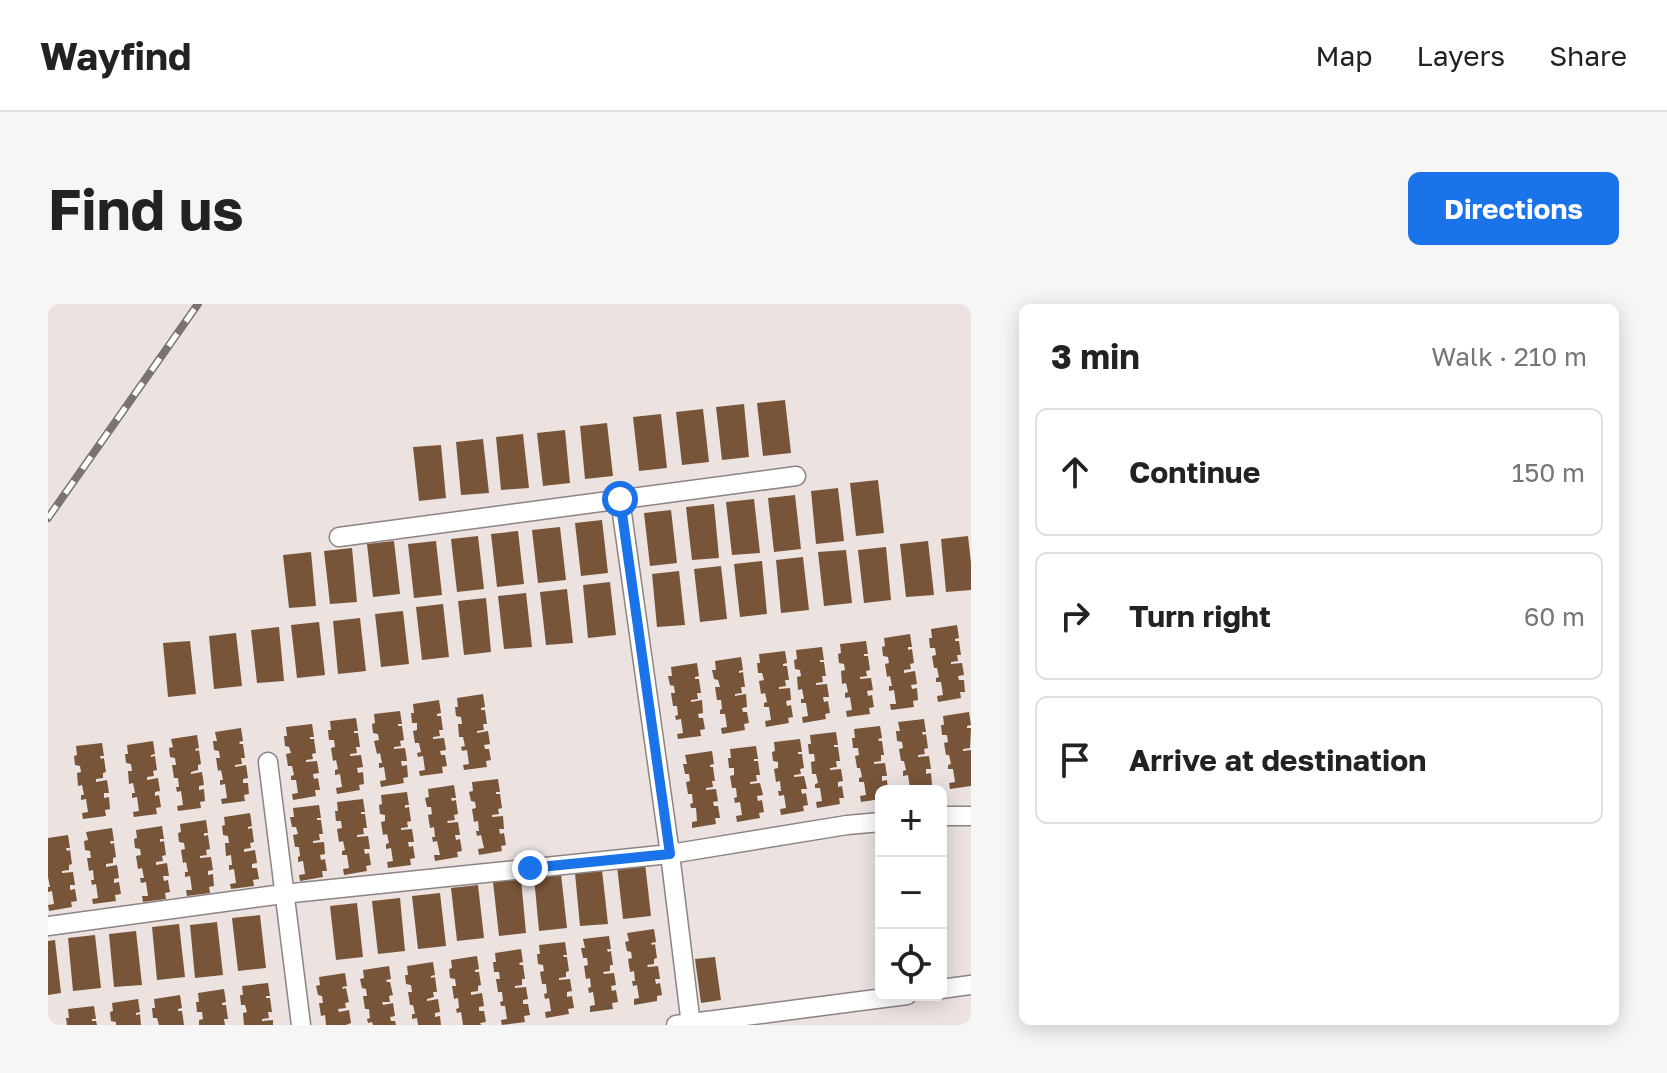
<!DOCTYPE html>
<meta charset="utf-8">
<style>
:root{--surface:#fff;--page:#f6f6f6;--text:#222;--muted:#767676;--line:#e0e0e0;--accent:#1a73e8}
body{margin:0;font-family:"Golos Text",sans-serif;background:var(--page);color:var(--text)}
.controls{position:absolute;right:24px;bottom:24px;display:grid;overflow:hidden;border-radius:12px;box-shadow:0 4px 20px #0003}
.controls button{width:72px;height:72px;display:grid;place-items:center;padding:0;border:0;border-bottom:2px solid var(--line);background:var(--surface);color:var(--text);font:40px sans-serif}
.stop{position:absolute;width:24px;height:24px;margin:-18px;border:6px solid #1a73e8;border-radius:50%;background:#fff}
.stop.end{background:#1a73e8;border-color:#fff;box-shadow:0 2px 8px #0008}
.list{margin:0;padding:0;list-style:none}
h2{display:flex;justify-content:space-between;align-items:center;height:104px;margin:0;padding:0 32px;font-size:34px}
h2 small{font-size:26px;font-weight:400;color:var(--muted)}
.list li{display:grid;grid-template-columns:52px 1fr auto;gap:24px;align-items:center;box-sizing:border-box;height:128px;margin:0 16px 16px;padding:0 16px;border:2px solid var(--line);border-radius:12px}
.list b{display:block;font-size:30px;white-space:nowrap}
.list em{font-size:26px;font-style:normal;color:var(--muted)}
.icon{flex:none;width:44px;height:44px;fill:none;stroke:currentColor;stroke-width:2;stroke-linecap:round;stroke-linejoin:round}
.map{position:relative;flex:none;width:923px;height:721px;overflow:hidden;border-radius:12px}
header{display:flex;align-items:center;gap:48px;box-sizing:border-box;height:112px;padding:0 40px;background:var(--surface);border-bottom:2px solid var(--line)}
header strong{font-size:38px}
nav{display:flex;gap:44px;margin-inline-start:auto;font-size:28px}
.intro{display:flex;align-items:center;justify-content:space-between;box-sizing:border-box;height:192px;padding:0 48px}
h1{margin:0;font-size:56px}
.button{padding:20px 36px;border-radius:12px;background:var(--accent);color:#fff;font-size:28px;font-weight:700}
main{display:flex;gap:48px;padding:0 48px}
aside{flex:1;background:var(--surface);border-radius:12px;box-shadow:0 4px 20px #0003}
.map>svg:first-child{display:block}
.building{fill:#785439}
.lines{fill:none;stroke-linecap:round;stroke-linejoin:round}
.street-casing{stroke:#8c8482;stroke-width:21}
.street{stroke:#fff;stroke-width:18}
.rail-casing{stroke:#797472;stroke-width:8}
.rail{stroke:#fff;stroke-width:5;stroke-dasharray:15;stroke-linecap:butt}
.route{stroke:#1a73e8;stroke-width:10}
</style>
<header>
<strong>Wayfind</strong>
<nav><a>Map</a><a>Layers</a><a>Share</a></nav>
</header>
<div class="intro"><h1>Find us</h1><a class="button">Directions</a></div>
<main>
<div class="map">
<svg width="923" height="721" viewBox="0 0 923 721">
<rect width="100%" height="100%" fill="#ece3e1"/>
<!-- building -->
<g class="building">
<polygon points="737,96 743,149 715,152 709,99"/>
<polygon points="696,100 701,153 674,156 668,103"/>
<polygon points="655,105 661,158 634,161 628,108"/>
<polygon points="613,110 619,164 591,167 585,113"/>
<polygon points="559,119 565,172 537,175 532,122"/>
<polygon points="517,126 522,179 495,182 489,129"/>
<polygon points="475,130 481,184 453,186 448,133"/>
<polygon points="435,135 441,189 413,191 408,138"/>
<polygon points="393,141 398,194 371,197 365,143"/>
<polygon points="830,176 836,229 808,232 802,179"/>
<polygon points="790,184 796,237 768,240 763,187"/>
<polygon points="747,191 753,245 726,248 720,194"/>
<polygon points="706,195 712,249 684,251 678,198"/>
<polygon points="666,200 671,254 644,256 638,203"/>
<polygon points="623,206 629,259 602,262 596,209"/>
<polygon points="554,216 560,269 533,272 527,219"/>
<polygon points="512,223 518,276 490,279 484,226"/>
<polygon points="470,227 476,280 449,283 443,230"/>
<polygon points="430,232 436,285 409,288 403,235"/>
<polygon points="920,232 923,259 923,286 898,288 893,235"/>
<polygon points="346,237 352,290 325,293 319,240"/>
<polygon points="388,237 394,291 366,294 360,240"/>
<polygon points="880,237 886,291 858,293 852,240"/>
<polygon points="838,243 843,296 816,299 810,246"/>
<polygon points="304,244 309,298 282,300 276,247"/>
<polygon points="798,246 804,299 776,302 770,248"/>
<polygon points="263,248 268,302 241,304 235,251"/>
<polygon points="755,253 761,306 733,309 728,256"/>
<polygon points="714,257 719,310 692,313 686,260"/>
<polygon points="673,262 679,315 652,318 646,265"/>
<polygon points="631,267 637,321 609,323 604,270"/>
<polygon points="562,278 568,331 540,334 535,281"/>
<polygon points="519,285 525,339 498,341 492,288"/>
<polygon points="478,289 484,343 456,345 450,292"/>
<polygon points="438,294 443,348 416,351 410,297"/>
<polygon points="395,300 401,353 374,356 368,303"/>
<polygon points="355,307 361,360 333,363 327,310"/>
<polygon points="312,314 318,367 290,370 285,317"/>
<polygon points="271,318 277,371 249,374 243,321"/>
<polygon points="909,321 911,334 907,335 907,337 911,337 913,351 909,351 910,357 903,358 903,360 914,359 916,371 910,372 911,376 916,376 917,388 912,388 913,394 890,398 889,392 895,391 893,378 888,378 888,374 891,373 889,364 886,364 884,352 888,351 887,344 882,344 881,334 884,334 883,325"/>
<polygon points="231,323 236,377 209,379 203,326"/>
<polygon points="188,329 194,382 166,385 161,332"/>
<polygon points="862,330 864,343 860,343 860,346 864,345 866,359 862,360 863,365 856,366 856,369 867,367 869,380 863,381 864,385 869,384 870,396 865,397 866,403 843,406 842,400 848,400 846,386 841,387 841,382 844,382 842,372 839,373 837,360 841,359 840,353 835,352 834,343 837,342 836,334"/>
<polygon points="142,337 148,390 120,393 115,339"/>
<polygon points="818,337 820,350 816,350 816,352 820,352 822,366 818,367 819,372 812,373 812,375 823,374 825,386 819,387 820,392 824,391 826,403 821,404 822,410 799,413 798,407 804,406 802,393 797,394 797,389 800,388 798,379 794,380 793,367 797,366 796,360 791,359 790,350 793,349 792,340"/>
<polygon points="774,343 776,356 772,356 772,358 776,358 778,372 774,372 775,378 768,379 768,381 779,380 781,393 775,393 776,398 780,397 782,409 777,410 778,415 755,419 754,413 760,412 758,399 753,399 753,395 756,395 754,385 750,386 749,373 753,372 752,366 747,365 746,356 749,355 748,346"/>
<polygon points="737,347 739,359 735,360 735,362 739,362 741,376 737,376 738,382 731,383 731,385 742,384 743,396 738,397 739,402 743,401 745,413 740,414 741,419 718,423 717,417 723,416 721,403 716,403 716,399 719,398 717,389 713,390 711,377 716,376 714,369 710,369 709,359 712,359 711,350"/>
<polygon points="693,353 695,366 691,367 691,369 695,368 697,383 693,383 694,389 687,390 687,392 698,390 699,403 694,404 695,408 699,408 701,419 696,420 697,426 674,430 673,424 679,423 677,410 672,410 672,406 674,405 673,396 669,396 667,383 672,383 670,376 666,375 664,366 668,366 667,357"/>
<polygon points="649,359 651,372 647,373 647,375 651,375 653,389 649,389 650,395 643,396 643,398 654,396 655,409 650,410 651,414 655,414 657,425 652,426 653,432 630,435 629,430 635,429 633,415 628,416 627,412 630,411 629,402 625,402 623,389 627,389 626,382 622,381 620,372 624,372 623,363"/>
<polygon points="435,390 437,403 433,404 433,406 437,406 439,420 435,420 436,426 429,427 429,429 440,427 442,440 436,441 437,445 441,445 443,456 438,457 439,463 416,466 415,461 421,460 419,446 414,447 413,443 417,442 415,433 411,433 410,420 414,420 413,413 408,412 407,403 410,403 409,394"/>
<polygon points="391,396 393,409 389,410 389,412 393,412 395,426 391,426 392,432 385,433 385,435 396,434 398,446 392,447 393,451 397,451 399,462 394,463 395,469 372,472 371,467 377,466 375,452 370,453 369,449 373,448 371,439 367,439 365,427 369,426 369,419 364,419 363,409 366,409 365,400"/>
<polygon points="352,407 354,420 350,420 350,422 354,422 356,436 352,437 353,442 346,443 346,445 357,444 359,457 353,457 354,462 359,461 360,473 355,474 356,479 333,483 332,477 338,476 336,463 331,464 331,459 334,459 332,449 329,450 326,437 331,436 330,430 325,429 324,420 327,419 326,410"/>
<polygon points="921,408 923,421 919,422 919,424 923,424 922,444 915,445 915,447 923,446 923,482 902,485 901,479 907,478 905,465 900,465 900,461 903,460 901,451 898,451 896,439 900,438 899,431 894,431 893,421 896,421 895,412"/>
<polygon points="308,414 310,427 306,427 306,429 310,429 312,443 308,443 309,449 302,450 302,452 313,451 315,463 309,464 310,469 315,468 316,480 311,481 312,486 289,490 288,484 294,483 292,470 287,471 287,466 290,465 288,456 285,457 283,444 287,443 286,436 281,436 280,426 283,426 282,417"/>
<polygon points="876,415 878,428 874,428 875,431 878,430 880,444 876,445 877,450 870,451 870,453 881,452 883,465 878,465 878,470 883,469 884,481 879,482 880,487 857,487 857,485 862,484 860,471 855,472 855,467 858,466 856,457 853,457 851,445 855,444 854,438 849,437 848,427 852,427 850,418"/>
<polygon points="264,420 266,433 262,433 262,435 266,435 268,449 264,450 265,455 258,456 258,458 269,457 271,469 265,470 266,475 270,474 272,486 267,486 268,492 245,496 244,490 250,489 248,476 243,476 243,472 246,471 244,462 240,462 238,450 243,449 241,443 237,442 236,432 239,432 238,423"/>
<polygon points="832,422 834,434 830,435 831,437 834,437 836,451 833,451 833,457 826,458 826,460 837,459 839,472 834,472 834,477 839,476 840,487 833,487 833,495 813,498 812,492 818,491 816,478 811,478 811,474 814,473 812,464 809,464 807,452 811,451 810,444 805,444 804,434 807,434 806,425"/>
<polygon points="193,424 195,437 191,438 192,440 195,440 197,454 193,454 194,460 187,461 187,463 198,461 200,474 195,475 195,479 200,479 201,490 196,491 197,497 174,500 173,495 179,494 177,480 172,481 172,476 175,476 173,466 170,467 168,454 172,454 171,447 166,446 165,437 169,437 167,428"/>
<polygon points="788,428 790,441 786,441 786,443 790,443 792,457 788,457 789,463 782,464 782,466 793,465 795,477 790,478 790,483 794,482 796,494 791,494 792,500 769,504 768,498 774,497 772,484 767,484 767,480 770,479 768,470 764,470 763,458 767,457 766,450 761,450 760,440 763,440 762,431"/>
<polygon points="149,431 151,444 147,445 148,447 151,446 153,460 150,461 150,466 143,468 143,470 154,468 156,481 151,482 151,486 156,485 157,497 152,498 153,504 130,507 129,502 135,501 133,487 129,488 128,483 131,483 130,474 126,474 124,461 128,461 127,454 122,453 121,444 125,443 123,435"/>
<polygon points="752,435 754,448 750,448 750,450 754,450 756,464 752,465 753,470 746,471 746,473 756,472 759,485 753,485 754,490 758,489 760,501 755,502 756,507 733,511 732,505 738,504 736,491 731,492 730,487 733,487 732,477 728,478 726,465 730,464 730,458 725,457 724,448 727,447 726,438"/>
<polygon points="105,437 107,450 103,451 103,453 107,452 109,466 105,467 106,472 99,473 99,476 110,474 112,487 107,488 107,492 111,491 113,503 108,504 109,510 86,513 85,508 91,507 89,493 84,494 84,489 87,489 85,479 81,480 80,467 84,467 83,460 78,459 77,450 80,450 79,441"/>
<polygon points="54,439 56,452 52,452 53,455 56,454 58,468 55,469 55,474 48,475 48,478 59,476 61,489 56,489 56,494 61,493 62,505 57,506 58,512 35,515 34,509 40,508 38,495 33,496 33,491 36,491 34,481 30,482 29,469 33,468 32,462 27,461 26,452 29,451 28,442"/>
<polygon points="708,442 710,455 706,455 706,457 710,457 712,471 708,471 709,477 702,478 702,480 712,479 715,491 709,492 710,497 714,496 716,508 711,509 712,514 689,518 688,512 694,511 692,498 687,499 686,494 689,493 688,484 684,484 682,472 686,471 686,464 681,464 680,454 683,454 682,445"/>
<polygon points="664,447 666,460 662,461 662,463 665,463 667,477 664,477 665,483 658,484 658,486 668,485 670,497 665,498 666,502 670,502 672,514 667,514 668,520 644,524 644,518 649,517 648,504 643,504 642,500 645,499 644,490 640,490 638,478 642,477 641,470 637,470 635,460 639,460 637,451"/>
<polygon points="450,475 452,488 448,488 448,490 452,490 454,504 450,505 451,510 444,511 444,513 455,512 456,525 451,525 452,530 456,529 458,541 453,542 454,547 431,551 430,545 436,544 433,531 429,532 428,527 431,527 430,517 426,518 424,505 428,504 427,498 423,497 421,488 425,487 424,478"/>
<polygon points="406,481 408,494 403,494 404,497 408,496 410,510 406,511 407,516 399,517 400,519 410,518 412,531 407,531 408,536 412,535 414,547 409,548 410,553 387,557 386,551 392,551 389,537 385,538 384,533 387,533 386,523 382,524 380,511 384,510 383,503 379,503 377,494 381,493 380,485"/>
<polygon points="359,488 361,501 357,501 357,504 361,503 363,517 359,518 360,523 353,524 353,526 364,525 366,538 360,538 361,543 365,542 367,554 362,555 363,561 340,564 339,558 345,557 343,544 338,545 338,540 341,539 339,530 335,531 333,518 337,517 337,511 332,510 331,501 334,500 333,491"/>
<polygon points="315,495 317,508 313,508 313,510 317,510 319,524 315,524 316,530 309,531 309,533 320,532 322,545 316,545 317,550 321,549 323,561 318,562 319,567 296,571 295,565 301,564 299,551 294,551 294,547 297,546 295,537 291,538 289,525 294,524 293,517 288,517 287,507 290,507 289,498"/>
<polygon points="271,501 273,514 269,514 269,516 273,516 275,530 271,530 272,536 265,537 265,539 276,538 277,550 272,551 273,556 277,555 279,567 274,567 275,573 252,577 251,571 257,570 255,557 250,558 250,553 252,552 251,543 247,543 245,531 250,530 248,523 244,523 242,513 246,513 245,504"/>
<polygon points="202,509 204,522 200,523 200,525 204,524 206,538 202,539 203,544 196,545 196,548 207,546 209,559 204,560 204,564 209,564 211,575 205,576 206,582 183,585 182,580 188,579 186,565 181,566 181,561 184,561 183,551 178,552 177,539 181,539 180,532 175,531 174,522 177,521 176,513"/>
<polygon points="158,516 160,529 156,529 156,532 160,531 162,545 158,546 159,551 152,552 152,554 163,553 165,566 160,567 160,571 165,570 166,582 161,583 162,589 139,592 138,586 144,586 142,572 137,573 137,568 140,568 138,558 135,559 133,546 137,545 136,539 131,538 130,529 133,528 132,520"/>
<polygon points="114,522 116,535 112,535 112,538 116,537 118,551 114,552 115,557 108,558 108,561 119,559 121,572 115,572 116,577 120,576 122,588 117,589 118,595 95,598 94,592 100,592 98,578 93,579 92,574 96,574 94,564 90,565 88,552 93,551 92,545 87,544 86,535 89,534 88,526"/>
<polygon points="64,524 66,537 62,537 63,540 66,539 68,553 65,554 65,559 58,560 58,563 69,561 71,574 66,575 66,579 71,578 73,590 67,591 68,597 45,600 44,595 50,594 48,580 44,581 43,576 46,576 45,566 41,567 39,554 43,554 42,547 37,546 36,537 40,536 38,528"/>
<polygon points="20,531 22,544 18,544 19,547 22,546 24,560 21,561 21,566 14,567 14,569 25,568 27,581 22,581 22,586 27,585 29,597 23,598 24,603 1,607 0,601 6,600 4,587 0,588 0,583 2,583 0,573 0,534"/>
<polygon points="597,559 603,612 575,615 569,562"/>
<polygon points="554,566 560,620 532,622 527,569"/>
<polygon points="513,570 519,624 491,627 486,573"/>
<polygon points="473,575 478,629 451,632 445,578"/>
<polygon points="430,581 436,634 409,637 403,584"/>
<polygon points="392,589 398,642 370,645 364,592"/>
<polygon points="352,594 357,647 330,650 324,597"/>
<polygon points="309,599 315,653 288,656 282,602"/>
<polygon points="212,611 218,664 190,667 184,614"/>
<polygon points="169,618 175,671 147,674 142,621"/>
<polygon points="131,620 137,673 109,676 104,623"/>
<polygon points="606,625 608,638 603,639 604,641 607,640 609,654 606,655 606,660 599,661 600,663 610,662 612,675 607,675 608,680 612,679 614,691 609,692 609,697 586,701 586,695 591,694 589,681 585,682 584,677 587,677 586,667 582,668 580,655 584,654 583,648 579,647 577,638 581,637 579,629"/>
<polygon points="88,627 94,681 66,683 61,630"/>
<polygon points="47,631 53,684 25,687 20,634"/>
<polygon points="561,632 563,645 559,645 560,648 563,647 565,661 562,661 562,667 555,668 556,670 566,669 568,681 563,682 564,687 568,686 570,698 564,699 565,705 542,708 542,702 547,701 545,688 541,689 540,684 543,683 542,674 538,675 536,662 540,661 539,654 535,654 533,644 537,644 535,635"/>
<polygon points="7,636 13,689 0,691 0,637"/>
<polygon points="517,638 519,651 515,651 516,653 519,653 521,667 518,668 518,673 511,674 511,676 522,675 524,687 519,688 519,693 524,692 526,704 520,705 521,710 498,714 497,708 503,707 501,694 497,695 496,690 499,689 498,680 494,680 492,668 496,667 495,661 490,660 489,650 492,650 491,641"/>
<polygon points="473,645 475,658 471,659 472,661 475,661 477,675 474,675 474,681 467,682 467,684 478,683 480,695 475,696 475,700 480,700 482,711 476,712 477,718 454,721 453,716 459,715 457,702 453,702 452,698 455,697 454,688 450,688 448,675 452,675 451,668 446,668 445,658 448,658 447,649"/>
<polygon points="429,652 431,665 427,666 427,668 431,668 433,681 430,682 430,687 423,688 423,691 434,689 436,702 431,703 431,707 436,707 438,718 432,719 433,721 415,721 413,708 409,709 408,705 411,704 410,694 406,695 404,682 408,682 407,675 402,674 401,665 404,664 403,656"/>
<polygon points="667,653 673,696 653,699 647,655"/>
<polygon points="385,658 387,671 383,672 383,674 387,673 389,688 385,688 386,693 379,695 379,697 390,695 392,708 387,709 387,713 392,712 393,721 370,721 369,714 364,715 364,710 367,710 365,701 362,701 360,688 364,688 363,681 358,680 357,671 360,671 359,662"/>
<polygon points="341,662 343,675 338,676 339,678 342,678 345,691 341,692 342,698 334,698 335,701 345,699 347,712 342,713 343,717 347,717 348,721 325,721 324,718 320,719 319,715 322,714 321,705 317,705 315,692 319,692 318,685 314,684 312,675 316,674 315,666"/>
<polygon points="297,669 299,682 294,683 295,685 298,684 301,698 297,699 298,704 290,705 291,708 301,706 303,719 298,721 278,721 277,711 273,712 271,699 275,699 274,692 270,691 268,682 272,681 271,673"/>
<polygon points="220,679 222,692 218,692 218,694 222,694 224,708 220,708 221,714 214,715 214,717 225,716 225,721 196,721 195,709 199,708 197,701 193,701 192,691 195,691 194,682"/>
<polygon points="176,685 178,698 174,699 174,701 178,701 180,715 176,715 177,721 151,721 151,716 155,715 154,708 149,708 148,698 151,698 150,689"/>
<polygon points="132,691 134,704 130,705 130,707 134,707 136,721 111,721 109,714 105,714 104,704 107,704 106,695"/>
<polygon points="90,695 92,708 88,709 88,711 92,710 93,721 68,721 68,718 63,717 62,708 65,707 64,699"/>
<polygon points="46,702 48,715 44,715 44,717 48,717 49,721 19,721 18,714 21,714 20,705"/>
</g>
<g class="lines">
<!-- street casing -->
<g class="street-casing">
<g id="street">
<polyline points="572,195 622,550 643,721"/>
<polyline points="291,233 748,172"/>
<polyline points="220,458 253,721"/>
<polyline points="893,512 923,512"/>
<polyline points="0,622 235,590 622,550 799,521 833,518"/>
<polyline points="893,685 923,681"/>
<polyline points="628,721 859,691"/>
</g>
</g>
<!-- street -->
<use href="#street" class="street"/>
<!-- rail casing -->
<g class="rail-casing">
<polyline id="rail" points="0,214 150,0"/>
</g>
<!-- rail -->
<use href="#rail" class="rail"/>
</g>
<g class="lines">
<!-- route -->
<polyline class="route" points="482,564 622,550 572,195"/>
</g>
</svg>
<div class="controls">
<button>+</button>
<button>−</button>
<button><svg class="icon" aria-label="locate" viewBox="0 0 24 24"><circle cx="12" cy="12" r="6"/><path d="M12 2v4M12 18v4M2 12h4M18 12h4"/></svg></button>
</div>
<div class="stop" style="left:572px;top:195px"></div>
<div class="stop end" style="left:482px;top:564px"></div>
</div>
<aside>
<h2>3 min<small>Walk · 210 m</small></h2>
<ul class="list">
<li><svg class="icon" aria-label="ahead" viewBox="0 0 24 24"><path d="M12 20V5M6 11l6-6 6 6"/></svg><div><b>Continue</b></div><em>150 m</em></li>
<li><svg class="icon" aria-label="right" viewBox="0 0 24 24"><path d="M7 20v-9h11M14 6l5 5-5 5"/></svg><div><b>Turn right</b></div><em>60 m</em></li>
<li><svg class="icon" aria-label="arrive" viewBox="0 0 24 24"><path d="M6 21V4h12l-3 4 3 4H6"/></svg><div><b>Arrive at destination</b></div></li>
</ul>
</aside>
</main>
